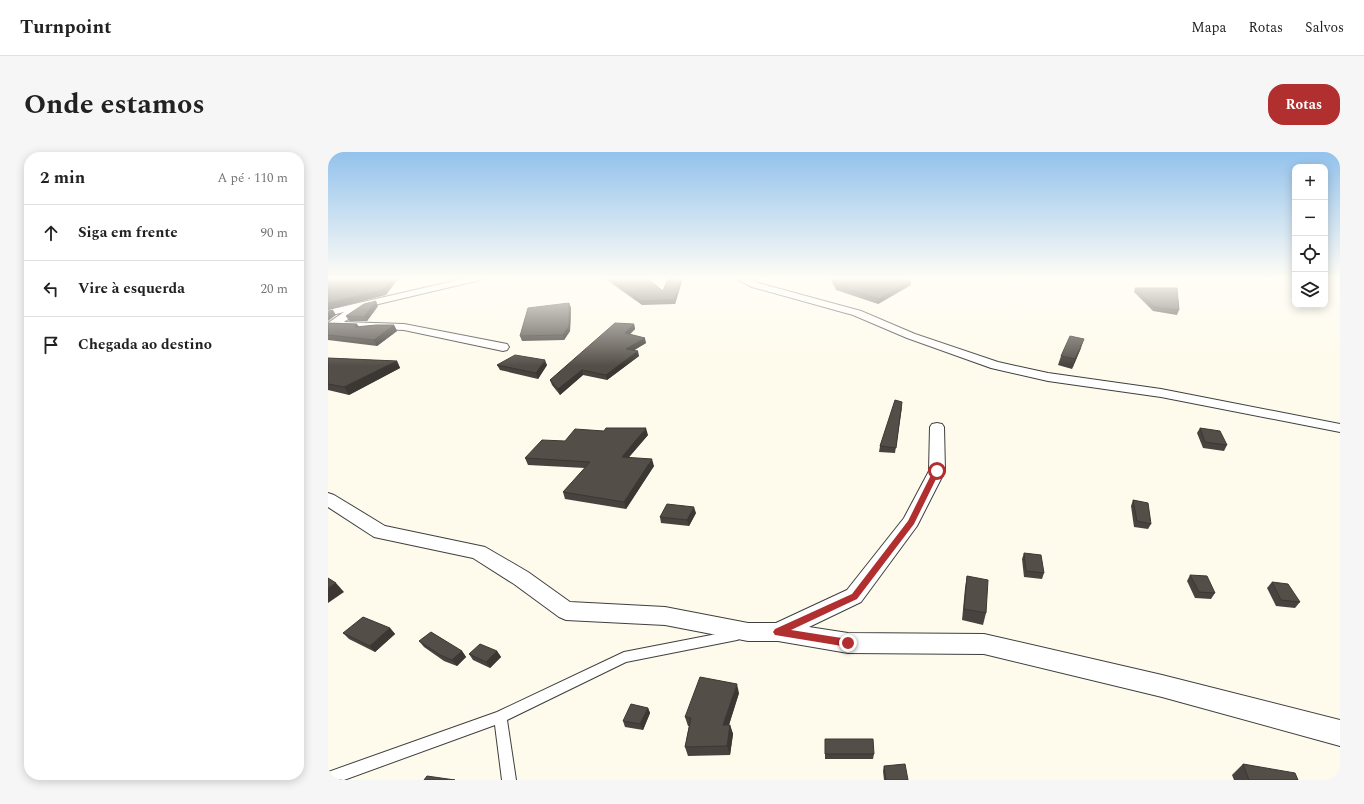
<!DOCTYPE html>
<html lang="pt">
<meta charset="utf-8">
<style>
:root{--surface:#fff;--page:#f6f6f6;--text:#222;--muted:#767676;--line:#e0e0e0;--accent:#b12f2f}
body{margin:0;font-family:Spectral,serif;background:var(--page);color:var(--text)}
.controls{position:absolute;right:12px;top:12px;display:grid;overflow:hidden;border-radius:8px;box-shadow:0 2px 10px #0003}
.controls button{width:36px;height:36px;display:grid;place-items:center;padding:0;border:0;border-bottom:1px solid var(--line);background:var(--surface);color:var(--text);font:20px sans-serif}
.stop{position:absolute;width:12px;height:12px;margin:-9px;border:3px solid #b12f2f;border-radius:50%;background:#fff}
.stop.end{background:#b12f2f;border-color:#fff;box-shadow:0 1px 4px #0008}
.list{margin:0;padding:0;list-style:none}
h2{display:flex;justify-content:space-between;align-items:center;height:52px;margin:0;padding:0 16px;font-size:17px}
h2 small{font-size:13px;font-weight:400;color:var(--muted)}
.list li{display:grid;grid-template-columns:26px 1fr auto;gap:12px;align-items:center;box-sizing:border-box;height:56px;padding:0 16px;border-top:1px solid var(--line)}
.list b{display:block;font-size:15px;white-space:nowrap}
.list em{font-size:13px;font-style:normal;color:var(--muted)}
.icon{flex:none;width:22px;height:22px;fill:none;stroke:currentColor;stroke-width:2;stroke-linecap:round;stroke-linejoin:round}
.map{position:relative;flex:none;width:1012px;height:628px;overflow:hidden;border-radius:16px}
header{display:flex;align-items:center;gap:24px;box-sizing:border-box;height:56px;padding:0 20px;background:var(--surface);border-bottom:1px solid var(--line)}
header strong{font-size:19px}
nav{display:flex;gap:22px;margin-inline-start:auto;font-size:14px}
.intro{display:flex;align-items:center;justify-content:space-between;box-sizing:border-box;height:96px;padding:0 24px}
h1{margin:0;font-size:28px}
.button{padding:10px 18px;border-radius:16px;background:var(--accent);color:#fff;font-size:14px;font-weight:700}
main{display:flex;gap:24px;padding:0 24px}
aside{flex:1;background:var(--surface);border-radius:16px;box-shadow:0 2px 10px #0003}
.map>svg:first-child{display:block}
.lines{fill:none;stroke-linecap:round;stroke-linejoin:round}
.service-casing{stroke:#3f3f3f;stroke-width:2}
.minor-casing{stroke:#3f3f3f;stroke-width:2}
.service{fill:#fff;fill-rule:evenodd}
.minor{fill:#fff;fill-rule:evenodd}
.wall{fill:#48433f}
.shaded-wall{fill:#3b3733}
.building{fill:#544e49;stroke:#3b3733}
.route{fill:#b12f2f}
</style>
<header>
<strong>Turnpoint</strong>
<nav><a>Mapa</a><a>Rotas</a><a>Salvos</a></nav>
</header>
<div class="intro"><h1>Onde estamos</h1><a class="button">Rotas</a></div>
<main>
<aside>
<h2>2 min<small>A pé · 110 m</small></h2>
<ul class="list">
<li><svg class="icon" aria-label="ahead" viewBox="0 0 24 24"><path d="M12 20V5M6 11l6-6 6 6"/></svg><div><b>Siga em frente</b></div><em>90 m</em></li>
<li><svg class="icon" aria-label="left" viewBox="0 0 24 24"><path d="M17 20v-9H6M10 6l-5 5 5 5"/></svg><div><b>Vire à esquerda</b></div><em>20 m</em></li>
<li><svg class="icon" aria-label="arrive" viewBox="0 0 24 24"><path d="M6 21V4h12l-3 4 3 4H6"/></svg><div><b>Chegada ao destino</b></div></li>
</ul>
</aside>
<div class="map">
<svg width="1012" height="628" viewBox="0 0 1012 628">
<rect width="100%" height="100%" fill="#fefbec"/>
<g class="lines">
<!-- service casing -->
<g class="service-casing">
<polygon id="service" points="409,478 413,480 414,483 413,486 409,488 298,510 179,568 188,628 174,628 167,573 16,628 0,628 0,620 169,560 296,500"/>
</g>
<!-- minor casing -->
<g class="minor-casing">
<g id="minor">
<polygon points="139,126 154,126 152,128 38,155 16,170 76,172 179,192 181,195 179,198 175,199 76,178 0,175 0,171 16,160 0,164 0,158"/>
<polygon points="407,126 419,126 430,131 533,159 587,182 670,210 720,221 833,237 1012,272 1012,280 833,245 720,229 663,216 579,186 525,163 424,135"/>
<polygon points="609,271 614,272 616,275 617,319 589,374 533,450 481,475 520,481 656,482 834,523 1012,568 1012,594 834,545 656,502 520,501 450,489 420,489 337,473 238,468 231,465 186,432 145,406 46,385 0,355 0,341 6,343 57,374 157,395 200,420 242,450 337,455 420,471 448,471 519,438 576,366 601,319 602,275 604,272"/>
</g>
</g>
<!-- service -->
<use href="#service" class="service"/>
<!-- minor -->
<use href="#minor" class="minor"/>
</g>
<!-- wall -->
<g class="wall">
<polygon points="276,126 319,126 335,139 340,126 355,126 347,152 314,153"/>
<polygon points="502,126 568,126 583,133 550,152 508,138"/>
<polygon points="807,136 851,158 849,163 825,159 806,140"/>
<polygon points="241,151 243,156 242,179 236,188 194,189 192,184"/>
<polygon points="50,154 39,169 21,169 18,164"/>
<polygon points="0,171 29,172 31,175 66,173 69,179 49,194 0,188"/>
<polygon points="306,172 307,177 302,182 318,191 306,198 311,204 279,228 255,223 232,243 224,233 222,228"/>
<polygon points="753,196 744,217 730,213 733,204"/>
<polygon points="0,206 69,209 72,216 21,243 0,238"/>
<polygon points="169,213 219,213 210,227 172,218"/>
<polygon points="574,255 567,301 551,300 552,294"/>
<polygon points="872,276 899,293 896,299 875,296 869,281"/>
<polygon points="320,283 301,305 326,314 298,357 237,347 235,340 257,316 200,313 197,306 237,289"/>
<polygon points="805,348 823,372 820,377 806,375 803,354"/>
<polygon points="368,361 361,374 333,371 332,365"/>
<polygon points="696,401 716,421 714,427 696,425 694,407"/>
<polygon points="862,423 887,441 883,447 867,446 859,429"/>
<polygon points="639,424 658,461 655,473 634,468 637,436"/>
<polygon points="944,430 972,450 967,456 948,454 939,436"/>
<polygon points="62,476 67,482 47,500 21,487 15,481"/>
<polygon points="91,489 134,499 138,505 129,514 116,509 96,495"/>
<polygon points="169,499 173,505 162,516 145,508 141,502"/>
<polygon points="411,541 401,573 402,573 405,582 402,603 360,604 357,595 361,574 360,574 357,565"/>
<polygon points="320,556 322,561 315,578 297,575 295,569"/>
<polygon points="497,587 546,602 545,607 497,607"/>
<polygon points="915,612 970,628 906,628 904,623"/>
<polygon points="556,614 580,628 556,628 555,619"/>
</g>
<!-- shaded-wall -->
<g class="shaded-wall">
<polygon points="65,126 69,126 70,127 58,143 0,158 0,151"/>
<polygon points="353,126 355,126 347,152 346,148"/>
<polygon points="583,129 583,133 550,152 551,147"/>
<polygon points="48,149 50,154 39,169 36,165"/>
<polygon points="241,151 243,156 242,179 236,188 235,183"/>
<polygon points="5,158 8,163 0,169 0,161"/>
<polygon points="306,172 307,177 298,186 297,181"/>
<polygon points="66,173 69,179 49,194 46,188"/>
<polygon points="317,186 318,191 300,202 298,197"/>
<polygon points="756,187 753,196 744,217 747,207"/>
<polygon points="310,199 311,204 279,228 278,223"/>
<polygon points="217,208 219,213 210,227 208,221"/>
<polygon points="69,209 72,216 21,243 16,235"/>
<polygon points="254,218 255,223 232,243 230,237"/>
<polygon points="318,276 320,283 296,311 294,305"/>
<polygon points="324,307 326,314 298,357 296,350"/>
<polygon points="366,355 368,361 361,374 359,368"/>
<polygon points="8,431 16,440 0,451 0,436"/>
<polygon points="62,476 67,482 47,500 42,494"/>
<polygon points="134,499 138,505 129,514 124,508"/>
<polygon points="169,499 173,505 162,516 158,510"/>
<polygon points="409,532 411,541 398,582 395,573"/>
<polygon points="320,556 322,561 315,578 312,572"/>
<polygon points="402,573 405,582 402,603 399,594"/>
</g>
<!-- building -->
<g class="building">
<polygon points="0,126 65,126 55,138 0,151"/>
<polygon points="281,126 319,126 335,139 340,126 353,126 346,148 313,149"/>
<polygon points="504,126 568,126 583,129 551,147 508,133"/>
<polygon points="807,136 849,136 851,158 826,155"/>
<polygon points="48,149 36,165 18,164 36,152"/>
<polygon points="241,151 241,174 235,183 192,184 200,156"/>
<polygon points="5,158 0,161 0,159"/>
<polygon points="0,171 29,172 27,175 48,173 66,173 46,188 0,183"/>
<polygon points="287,171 306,172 297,181 317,186 298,197 310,199 278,223 254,218 230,237 222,228"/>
<polygon points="742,184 756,187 747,207 733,204"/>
<polygon points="187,203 217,208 208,221 169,213"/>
<polygon points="0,206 69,209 16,235 0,232"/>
<polygon points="567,248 574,250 568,296 552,294"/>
<polygon points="278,276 318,276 294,305 324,307 296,350 235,340 262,310 197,306 214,288 237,289 247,277 276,279"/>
<polygon points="872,276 892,279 899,293 877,290"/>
<polygon points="805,348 820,351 823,372 809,369"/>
<polygon points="339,352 366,355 359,368 332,365"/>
<polygon points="696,401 713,403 716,421 698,419"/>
<polygon points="862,423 879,424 887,441 871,440"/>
<polygon points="639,424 660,428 658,461 636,457"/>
<polygon points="0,426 8,431 0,436"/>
<polygon points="944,430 960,432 972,450 953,448"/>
<polygon points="35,465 62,476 42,494 15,481"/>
<polygon points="103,480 134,499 124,508 112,503 91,489"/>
<polygon points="152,492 169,499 158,510 141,502"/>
<polygon points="372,525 409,532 395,573 402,573 399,594 357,595 363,566 357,565"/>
<polygon points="303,552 320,556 312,572 295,569"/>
<polygon points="497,587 545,587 546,602 497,602"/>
<polygon points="577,612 580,628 558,628 556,614"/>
<polygon points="915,612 967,621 970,628 921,628"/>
<polygon points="99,624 127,628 96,628"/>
</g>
<!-- sky -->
<linearGradient id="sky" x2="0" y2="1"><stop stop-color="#93c2ec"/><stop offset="0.59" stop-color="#fffdf6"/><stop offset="1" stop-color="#fffdf6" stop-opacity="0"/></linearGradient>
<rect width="1012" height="214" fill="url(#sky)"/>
<!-- route -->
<polygon class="route" points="606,317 612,319 586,372 529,447 463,478 520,487 523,488 524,491 523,494 520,495 447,483 445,480 447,477 524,442 580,369"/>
</svg>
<div class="controls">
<button>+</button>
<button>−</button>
<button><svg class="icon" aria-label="locate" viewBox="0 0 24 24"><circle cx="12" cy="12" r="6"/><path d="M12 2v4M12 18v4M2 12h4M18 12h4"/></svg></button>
<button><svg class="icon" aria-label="layers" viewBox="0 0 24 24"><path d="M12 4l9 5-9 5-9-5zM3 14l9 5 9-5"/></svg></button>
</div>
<div class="stop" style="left:609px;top:319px"></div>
<div class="stop end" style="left:520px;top:491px"></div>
</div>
</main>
